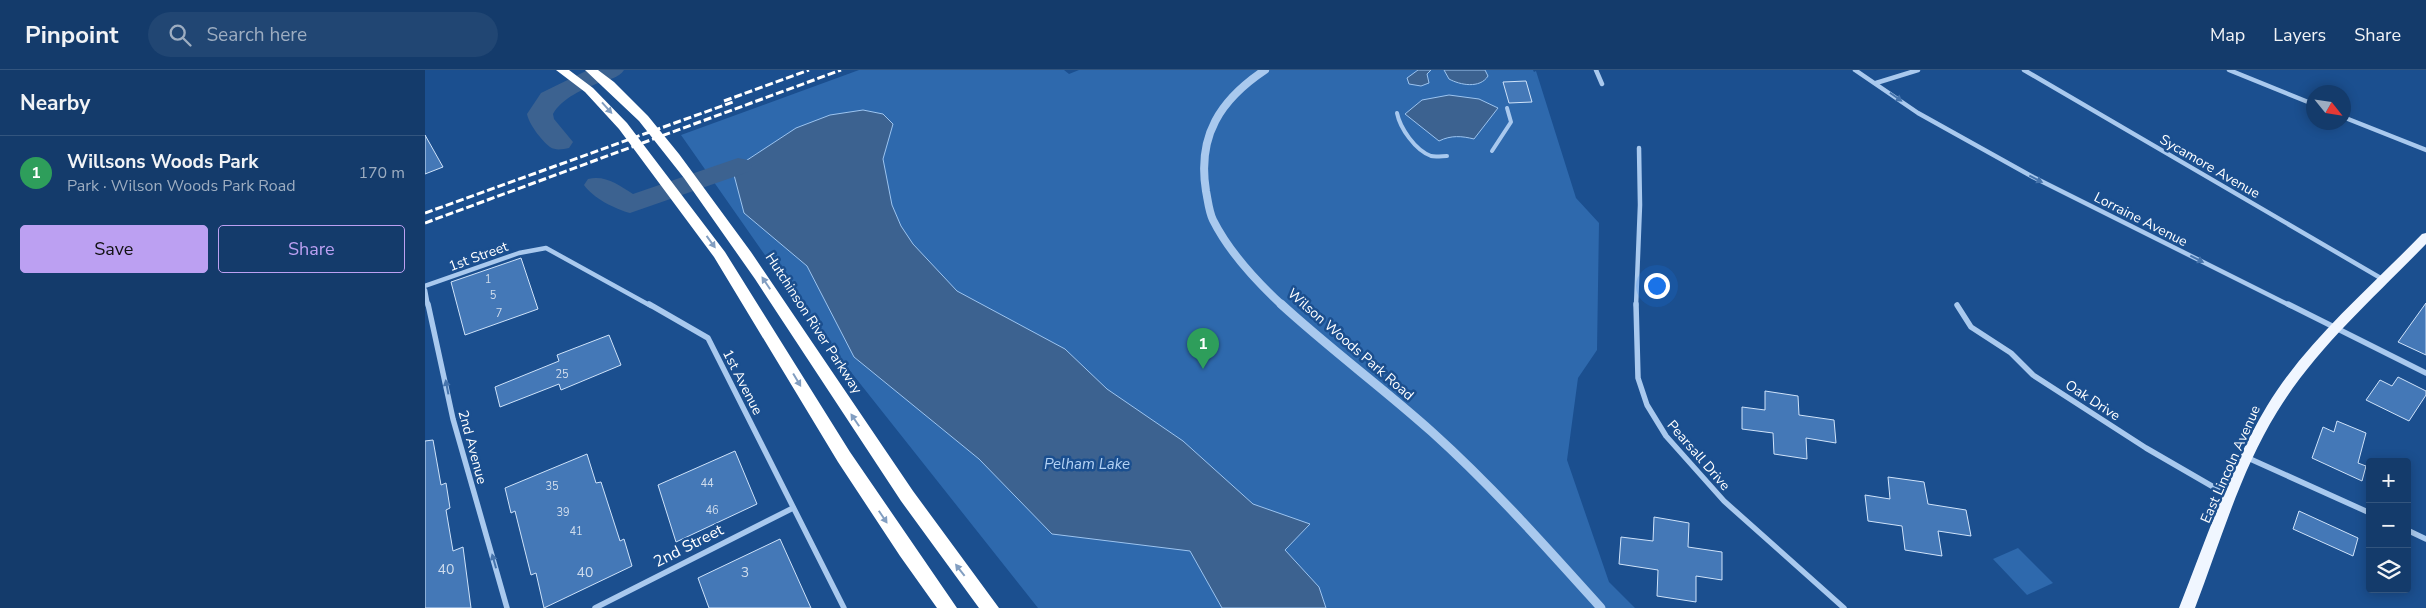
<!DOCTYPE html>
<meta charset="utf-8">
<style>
:root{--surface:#143b6b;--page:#214673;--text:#f1f3f6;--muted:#9dadc1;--line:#33557e;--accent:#bca0f2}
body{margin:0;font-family:"Nunito Sans",sans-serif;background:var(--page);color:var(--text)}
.controls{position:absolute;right:15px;bottom:15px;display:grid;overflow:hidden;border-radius:5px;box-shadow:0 2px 12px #0003}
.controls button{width:45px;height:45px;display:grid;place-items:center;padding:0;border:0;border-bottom:1px solid var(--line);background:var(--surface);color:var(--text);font:25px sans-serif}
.compass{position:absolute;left:1881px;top:15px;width:45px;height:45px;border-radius:50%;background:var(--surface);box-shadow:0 2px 12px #0003;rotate:120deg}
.you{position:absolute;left:1231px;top:215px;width:18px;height:18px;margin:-12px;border:4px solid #fff;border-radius:50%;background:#1a73e8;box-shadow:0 0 0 8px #1a73e833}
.badge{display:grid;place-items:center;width:32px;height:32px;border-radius:50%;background:var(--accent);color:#fff;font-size:16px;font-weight:700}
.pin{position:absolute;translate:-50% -41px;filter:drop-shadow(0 1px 2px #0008)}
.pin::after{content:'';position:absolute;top:26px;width:18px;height:15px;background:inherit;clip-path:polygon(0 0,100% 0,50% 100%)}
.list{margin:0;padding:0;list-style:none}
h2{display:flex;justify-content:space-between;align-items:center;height:65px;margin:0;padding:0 20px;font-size:21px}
h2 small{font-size:16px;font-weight:400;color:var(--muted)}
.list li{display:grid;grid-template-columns:32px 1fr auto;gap:15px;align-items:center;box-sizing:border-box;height:75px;padding:0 20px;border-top:1px solid var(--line)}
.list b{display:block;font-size:19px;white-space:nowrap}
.list p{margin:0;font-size:16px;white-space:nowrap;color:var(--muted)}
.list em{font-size:16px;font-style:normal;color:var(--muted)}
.actions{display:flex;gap:10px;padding:15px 20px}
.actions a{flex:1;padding:11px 0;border:1px solid var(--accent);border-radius:5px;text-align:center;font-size:18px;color:var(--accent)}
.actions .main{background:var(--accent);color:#111}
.icon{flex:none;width:28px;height:28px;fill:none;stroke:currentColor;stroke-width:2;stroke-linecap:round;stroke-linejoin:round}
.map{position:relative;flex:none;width:2001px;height:538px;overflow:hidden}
header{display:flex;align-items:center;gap:30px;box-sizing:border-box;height:70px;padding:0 25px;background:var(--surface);border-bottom:1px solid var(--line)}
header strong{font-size:24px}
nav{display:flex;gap:28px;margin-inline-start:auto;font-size:18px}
.search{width:350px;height:45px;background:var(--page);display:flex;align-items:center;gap:12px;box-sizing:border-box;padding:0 18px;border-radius:28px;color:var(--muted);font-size:19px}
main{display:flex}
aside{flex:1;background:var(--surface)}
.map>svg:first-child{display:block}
.green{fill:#2e69ad}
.water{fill:#3c6290;stroke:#9cc4f0}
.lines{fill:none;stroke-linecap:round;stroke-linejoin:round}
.river{fill:#3c6290;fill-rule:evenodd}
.building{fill:#4478b7;stroke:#cfe3fa}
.pedestrian{stroke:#a9c9ee;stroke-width:4}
.minor-far1{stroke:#a9c9ee;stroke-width:4.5}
.minor{stroke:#a9c9ee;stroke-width:5.5}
.tertiary-far1{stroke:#a9c9ee;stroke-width:8}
.tertiary{stroke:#a9c9ee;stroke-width:9}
.primary{fill:#f0f6ff;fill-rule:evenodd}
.motorway{fill:#fff;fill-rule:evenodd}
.rail{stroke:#fff;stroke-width:3;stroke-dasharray:8 3;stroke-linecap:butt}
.oneway{fill:#4674ac}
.oneway2{fill:#829ec1}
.labels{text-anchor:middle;stroke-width:5;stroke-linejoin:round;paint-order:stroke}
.number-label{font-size:11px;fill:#d0dded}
.street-label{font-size:14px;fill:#fff;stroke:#1b4f8f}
.near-number-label{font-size:14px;fill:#d0dded}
.water-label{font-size:15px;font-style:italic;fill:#b5d3f5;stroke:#1b4f8f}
.near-street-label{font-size:16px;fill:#fff;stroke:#1b4f8f}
</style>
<header>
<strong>Pinpoint</strong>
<div class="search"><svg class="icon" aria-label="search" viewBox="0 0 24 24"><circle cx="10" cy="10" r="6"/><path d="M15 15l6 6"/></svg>Search here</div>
<nav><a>Map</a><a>Layers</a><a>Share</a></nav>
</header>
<main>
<aside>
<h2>Nearby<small></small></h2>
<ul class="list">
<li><span class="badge" style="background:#2e9e5b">1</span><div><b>Willsons Woods Park</b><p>Park · Wilson Woods Park Road</p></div><em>170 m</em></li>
</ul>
<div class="actions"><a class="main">Save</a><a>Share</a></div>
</aside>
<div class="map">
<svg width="2001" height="538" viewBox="0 0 2001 538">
<rect width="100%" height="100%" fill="#1b4f8f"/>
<!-- green -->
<g class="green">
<polygon points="434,0 639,0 644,4 654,0 1108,0 1109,2 1111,1 1151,128 1174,153 1172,280 1153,308 1142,390 1184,512 1210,538 613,538 391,258 256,65"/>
<polygon points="1593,478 1628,513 1602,525 1568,489"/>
</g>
<!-- water -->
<g class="water">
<polygon points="993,0 1006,0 1002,4 1004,13 996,16 984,14 982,8"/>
<path d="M1019 0H1060L1063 6C1055 19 1035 15 1024 9Z"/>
<path d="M1024 25 1054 29 1073 38 1049 69C1037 66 1026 65 1014 71L980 44 997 30Z"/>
<polygon points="438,40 458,44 468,54 458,89 467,135 476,156 488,174 532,221 640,279 682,319 758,371 828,434 885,454 860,480 894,517 901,538 797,538 765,481 627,464 554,389 429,287 382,196 319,143 309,105 313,96 371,58 405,45"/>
</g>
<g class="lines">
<!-- river -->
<g class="river">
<path d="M163 0H199C194 8 184 9 176 12 158 19 137 28 128 44L129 49 148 72 144 78C138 79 131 81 125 77 116 70 104 54 102 44L116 23Z"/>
<path d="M313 88 323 90 327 96 323 102 205 143C190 139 168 128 159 115L163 109C181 105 193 115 208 124Z"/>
</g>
</g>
<!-- building -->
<g class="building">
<polygon points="1101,11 1107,32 1084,33 1078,12"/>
<polygon points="0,65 18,97 0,104"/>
<polygon points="96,188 113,239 40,265 26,212"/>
<polygon points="2001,233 2001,285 1973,272"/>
<polygon points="184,265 196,295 136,320 134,314 75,337 70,317 134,291 132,285"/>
<polygon points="1973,307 2001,321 2001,325 1984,351 1941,330 1955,310 1967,316"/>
<polygon points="1340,321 1373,326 1374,345 1409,350 1411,373 1381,368 1382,389 1349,384 1348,363 1317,359 1317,337 1340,340"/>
<polygon points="1912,351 1941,363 1933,393 1941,396 1937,411 1887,388 1898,357 1909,362"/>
<polygon points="8,370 16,415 21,413 25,438 21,440 28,481 38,477 46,538 0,538 0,371"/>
<polygon points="310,381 332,434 251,472 233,415"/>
<polygon points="162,384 171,413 176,412 195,471 199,469 207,496 119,538 111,503 106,505 90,441 86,443 80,418"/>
<polygon points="1463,407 1499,412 1503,434 1541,440 1546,466 1513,461 1517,486 1480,480 1477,456 1443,451 1440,425 1465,429"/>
<polygon points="1874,441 1933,468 1928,486 1868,459"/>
<polygon points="1229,447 1264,453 1263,477 1297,482 1297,510 1271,506 1271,532 1232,526 1233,500 1194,494 1196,467 1228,471"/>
<polygon points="355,469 386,538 284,538 273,508"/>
</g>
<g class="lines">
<!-- pedestrian -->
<g class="pedestrian">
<path d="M972 43C975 58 990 80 1006 86 1010 87 1018 86 1022 86"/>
<polyline points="1067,81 1086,52 1082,38"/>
</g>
<!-- minor-far1 -->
<g class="minor-far1">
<polyline points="1171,0 1177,14"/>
<polyline points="1430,0 1493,43 1608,107 1866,236"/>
<polyline points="1599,0 1959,210"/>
<polyline points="1804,0 1888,34"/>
<polyline points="1451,13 1493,0"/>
<polyline points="1918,47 2001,80"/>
<polyline points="0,216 94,183 121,178 226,236"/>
<polyline points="0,220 3,236"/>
<polyline points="1211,236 1215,135 1214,78"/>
</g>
<!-- minor -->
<g class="minor">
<polyline points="3,234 28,349 82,538"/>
<polyline points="224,234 283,268 419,538"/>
<polyline points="1211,234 1213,308 1222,335 1241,366 1299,431 1419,538"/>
<polyline points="1863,234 2001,303"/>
<polyline points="1532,235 1546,257 1586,283 1608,305 1721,378 1804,426"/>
<polyline points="1823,388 1945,443"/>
<polyline points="1982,460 2001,469"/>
<polyline points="170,538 368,438"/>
</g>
<!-- tertiary-far1 -->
<path class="tertiary-far1" d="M840 0C795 30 772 66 781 121 783 131 784 142 788 150 804 182 832 212 858 236"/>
<!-- tertiary -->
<path class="tertiary" d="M856 234C905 279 958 318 1007 362 1068 417 1122 478 1176 538"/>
<!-- primary -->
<path class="primary" d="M2001 163V174C1950 227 1891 278 1852 342 1815 402 1795 473 1770 538H1754C1781 470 1804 399 1842 336 1882 270 1944 219 1997 164Z"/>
<!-- motorway -->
<g class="motorway">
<polygon points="131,0 144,0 168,18 202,53 300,182 425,382 532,538 512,538 475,486 413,392 289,187 194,59 160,22"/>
<polygon points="160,0 173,0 189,12 223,46 254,84 326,182 488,421 574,538 554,538 476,431 330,209 259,108 214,51"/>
</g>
<!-- rail -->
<g class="rail">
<polyline points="299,31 384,0"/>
<polyline points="0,143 308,32"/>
<polyline points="0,153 416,0"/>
</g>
</g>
<!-- one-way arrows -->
<defs><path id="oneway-solid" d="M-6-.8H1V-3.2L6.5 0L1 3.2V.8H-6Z" transform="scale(1.25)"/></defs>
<g class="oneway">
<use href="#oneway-solid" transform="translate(1471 27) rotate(35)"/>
<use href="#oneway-solid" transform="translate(1611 109) rotate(27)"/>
<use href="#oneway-solid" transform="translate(1772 189) rotate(27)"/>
<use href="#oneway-solid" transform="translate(22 317) rotate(-101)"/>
<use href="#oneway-solid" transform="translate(69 491) rotate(-106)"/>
</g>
<g class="oneway2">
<use href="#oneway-solid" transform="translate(182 38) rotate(48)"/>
<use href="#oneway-solid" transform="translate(286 172) rotate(54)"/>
<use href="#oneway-solid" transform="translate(341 213) rotate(-124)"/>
<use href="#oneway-solid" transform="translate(372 310) rotate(59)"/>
<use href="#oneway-solid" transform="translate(430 350) rotate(-124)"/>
<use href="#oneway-solid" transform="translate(458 447) rotate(56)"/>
<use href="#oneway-solid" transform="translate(535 500) rotate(-128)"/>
</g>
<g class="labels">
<!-- number labels -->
<g class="number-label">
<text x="63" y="213">1</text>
<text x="68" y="229">5</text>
<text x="74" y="247">7</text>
<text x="137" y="308">25</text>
<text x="282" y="417">44</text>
<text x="127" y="420">35</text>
<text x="287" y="444">46</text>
<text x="138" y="446">39</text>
<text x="151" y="465">41</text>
</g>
<!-- street labels -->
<g class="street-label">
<text transform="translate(1785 96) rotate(30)" y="5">Sycamore Avenue</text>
<text transform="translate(1716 149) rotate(27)" y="5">Lorraine Avenue</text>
<text transform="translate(53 186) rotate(-20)" y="5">1st Street</text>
<text transform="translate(389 253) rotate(57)" y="5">Hutchinson River Parkway</text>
<text transform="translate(926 274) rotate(41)" y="5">Wilson Woods Park Road</text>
<text transform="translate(318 312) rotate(63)" y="5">1st Avenue</text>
<text transform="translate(1668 330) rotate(33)" y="5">Oak Drive</text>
<text transform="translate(48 377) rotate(75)" y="5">2nd Avenue</text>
<text transform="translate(1274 385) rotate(49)" y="5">Pearsall Drive</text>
<text transform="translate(1805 394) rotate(-66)" y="5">East Lincoln Avenue</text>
</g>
<!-- near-number labels -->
<g class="near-number-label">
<text x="21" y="504">40</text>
<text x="160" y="507">40</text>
<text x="320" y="507">3</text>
</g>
<!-- water labels -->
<g class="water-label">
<text x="662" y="399">Pelham Lake</text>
</g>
<!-- near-street labels -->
<g class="near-street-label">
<text transform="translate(263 475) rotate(-27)" y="6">2nd Street</text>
</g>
</g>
</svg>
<div class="controls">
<button>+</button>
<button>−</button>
<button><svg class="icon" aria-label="layers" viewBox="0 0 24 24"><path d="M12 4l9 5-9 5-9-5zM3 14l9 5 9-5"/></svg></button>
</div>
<svg class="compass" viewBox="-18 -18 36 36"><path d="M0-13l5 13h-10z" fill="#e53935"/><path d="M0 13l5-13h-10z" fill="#9dadc1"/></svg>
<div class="you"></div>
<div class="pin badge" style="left:778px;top:299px;background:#2e9e5b">1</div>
</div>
</main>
